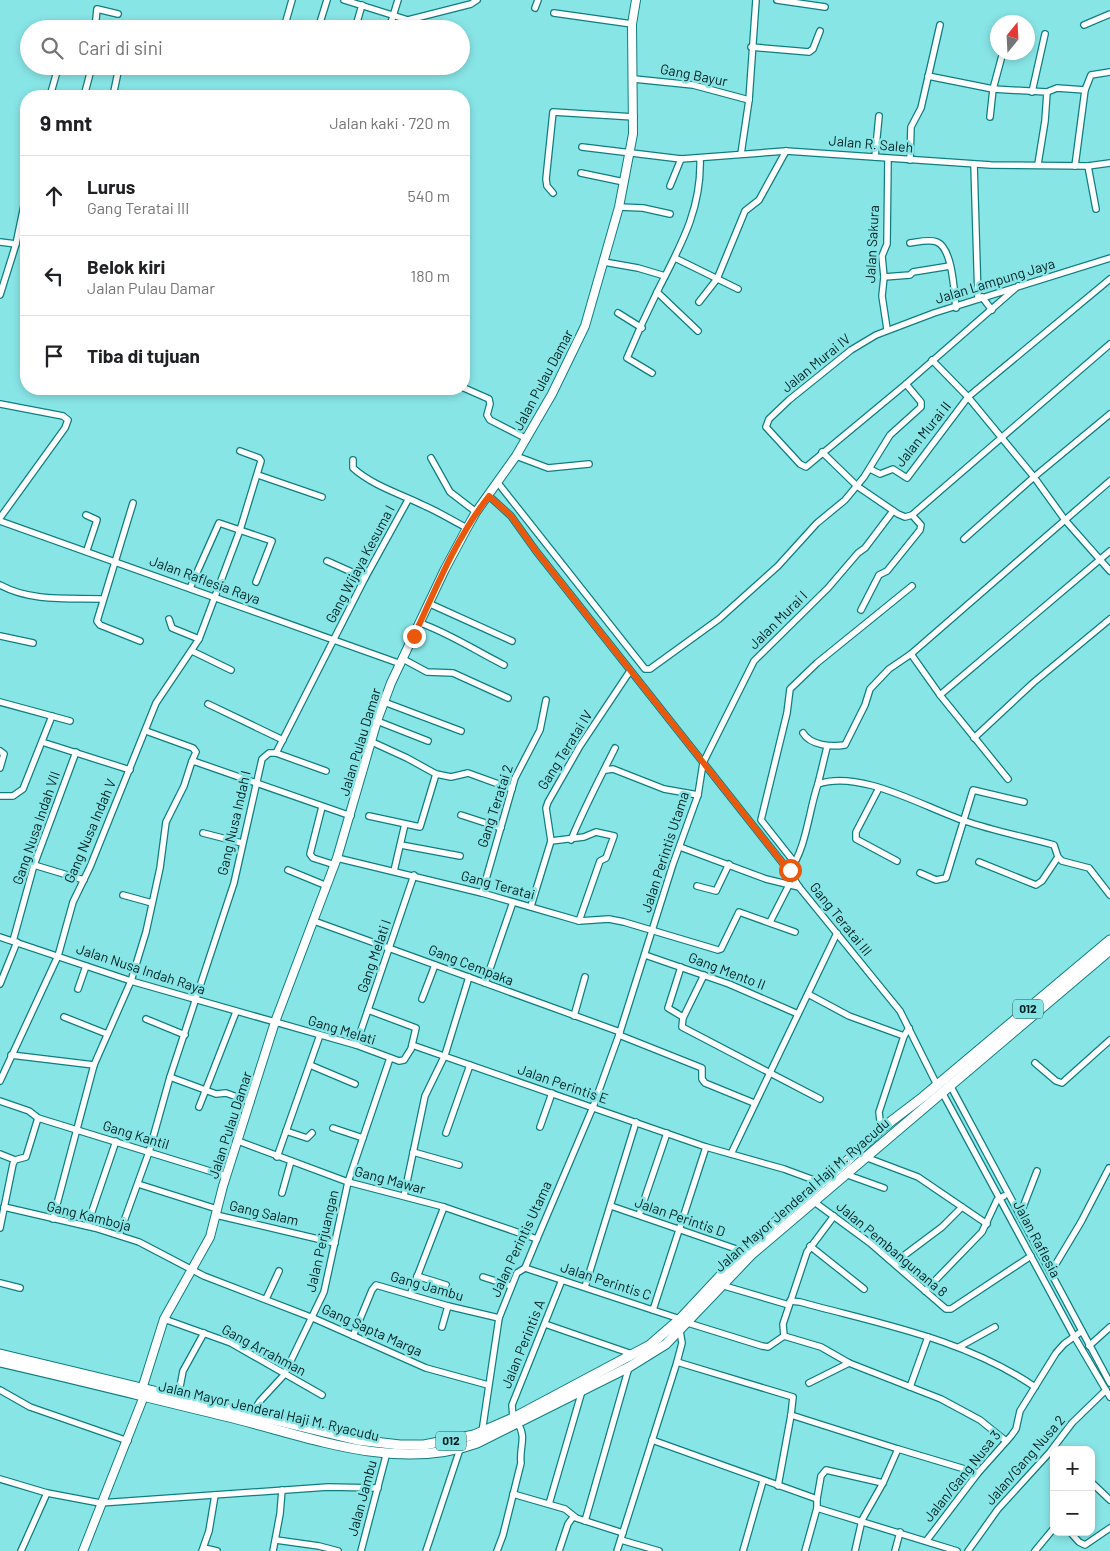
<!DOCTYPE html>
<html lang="id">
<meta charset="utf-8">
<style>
:root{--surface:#fff;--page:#f6f6f6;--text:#202124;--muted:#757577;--line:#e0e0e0}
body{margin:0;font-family:Barlow,sans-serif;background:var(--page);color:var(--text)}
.controls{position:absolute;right:15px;bottom:15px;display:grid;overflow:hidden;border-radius:10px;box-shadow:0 2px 8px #0003}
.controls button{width:45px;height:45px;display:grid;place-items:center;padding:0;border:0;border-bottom:1px solid var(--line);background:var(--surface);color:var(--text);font:25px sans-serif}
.compass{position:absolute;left:990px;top:15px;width:45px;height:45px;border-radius:50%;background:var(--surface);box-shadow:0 2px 8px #0003;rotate:18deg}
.stop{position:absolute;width:15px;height:15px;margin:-11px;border:4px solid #ea580c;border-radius:50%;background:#fff}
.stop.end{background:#ea580c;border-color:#fff;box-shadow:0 1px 5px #0008}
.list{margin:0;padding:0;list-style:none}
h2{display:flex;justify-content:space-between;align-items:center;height:65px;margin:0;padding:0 20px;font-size:21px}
h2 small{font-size:16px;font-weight:400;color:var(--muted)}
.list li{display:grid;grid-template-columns:32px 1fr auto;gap:15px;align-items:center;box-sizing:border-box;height:80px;padding:0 20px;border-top:1px solid var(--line)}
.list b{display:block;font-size:19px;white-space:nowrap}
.list p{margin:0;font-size:16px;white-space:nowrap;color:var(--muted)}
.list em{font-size:16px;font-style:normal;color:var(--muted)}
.icon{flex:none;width:28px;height:28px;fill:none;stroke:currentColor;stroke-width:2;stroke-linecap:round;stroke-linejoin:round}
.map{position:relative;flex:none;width:1110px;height:1551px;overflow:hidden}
.search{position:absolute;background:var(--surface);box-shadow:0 2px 8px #0003;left:20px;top:20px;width:450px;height:55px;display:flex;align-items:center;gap:12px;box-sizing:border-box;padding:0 18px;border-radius:28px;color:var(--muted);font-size:19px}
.panel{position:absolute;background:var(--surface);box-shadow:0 2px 8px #0003;left:20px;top:90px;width:450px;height:305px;border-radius:20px}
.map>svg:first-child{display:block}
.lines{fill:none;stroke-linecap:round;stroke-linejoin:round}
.street-casing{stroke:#0f7e80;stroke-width:8}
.secondary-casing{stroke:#0f7e80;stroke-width:10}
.primary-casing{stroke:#0f7e80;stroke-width:11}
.street{stroke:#fff;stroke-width:5.5}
.secondary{stroke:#fff;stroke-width:8}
.primary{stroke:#fff;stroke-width:9}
.route{stroke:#ea580c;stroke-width:6}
.labels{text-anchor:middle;stroke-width:5;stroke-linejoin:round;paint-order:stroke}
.shield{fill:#88e5e6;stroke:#2a5b5c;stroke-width:1}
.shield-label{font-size:12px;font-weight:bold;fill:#022021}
.street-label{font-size:14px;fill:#022021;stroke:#88e5e6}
</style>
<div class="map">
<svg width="1110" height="1551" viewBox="0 0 1110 1551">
<rect width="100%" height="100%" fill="#88e5e6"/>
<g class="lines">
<!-- street casing -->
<g class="street-casing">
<g id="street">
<polyline points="344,0 408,20 471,4 477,0"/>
<polyline points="777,0 825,7"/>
<polyline points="535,8 538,0"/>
<polyline points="554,13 632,24"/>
<polyline points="286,21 292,0"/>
<polyline points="1084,25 1110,14"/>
<polyline points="95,29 97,9 118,14"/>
<polyline points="318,29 327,0"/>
<polyline points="355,29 362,5"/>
<polyline points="389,29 398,0"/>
<polyline points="751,47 809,52 813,49 820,31"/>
<polyline points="102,66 118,72 113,96"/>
<polyline points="928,76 993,89 1047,92 1045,121 1038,164"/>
<polyline points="634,79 693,85 749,100"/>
<polyline points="1032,92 1045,34"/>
<polyline points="1047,92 1057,88 1085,90 1091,75 1110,72"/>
<polyline points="50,96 56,75"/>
<polyline points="84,96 92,66"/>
<polyline points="990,117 993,89 1003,52"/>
<polyline points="582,147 681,159 786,151 991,165 1088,166 1110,163"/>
<polyline points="741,154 749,100 756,0"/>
<polyline points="875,157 879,116"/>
<polyline points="910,160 911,127 921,108 940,25"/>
<polyline points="974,164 978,299"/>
<polyline points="1075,166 1085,90"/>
<polyline points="1088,166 1096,209"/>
<polyline points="581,173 624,182"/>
<polyline points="670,186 681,159"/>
<polyline points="553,193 547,186 546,179 553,112 634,117"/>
<polyline points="619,207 643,208 670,214"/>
<polyline points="0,242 16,244"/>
<path d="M910 243C918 242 929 239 937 242 953 249 954 292 956 308"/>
<polyline points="675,258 738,289"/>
<polyline points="604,262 638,268 665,276"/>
<polyline points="884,277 910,275 913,272 950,266"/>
<polyline points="1018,286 906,384 806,467 800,464 766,427 769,419 789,400 851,350 876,335 934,313 1110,258"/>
<polyline points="657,292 698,331"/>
<polyline points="0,295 16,244 26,196"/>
<polyline points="982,297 992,310"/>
<polyline points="699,302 717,279 745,211 759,200 786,151"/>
<polyline points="618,313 642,328"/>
<polyline points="887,329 882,296 884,277 882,256 887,244 888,159"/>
<polyline points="932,360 968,397 1034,477 964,539"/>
<path d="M652 373 627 358C637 334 648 310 659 288 681 245 702 208 700 158"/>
<polyline points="464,388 489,399 490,404 487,415 490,420 527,439"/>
<polyline points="0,404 63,416 68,420 65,428 0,518"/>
<polyline points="822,452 857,486 898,514 905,517 912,515 1110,344"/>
<polyline points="516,456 548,468 589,464"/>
<polyline points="431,458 450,492 476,512"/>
<path d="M353 460V468C373 486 401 494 425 506 439 512 453 521 467 528"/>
<polyline points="870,469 880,474 893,469 907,478 968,397 1110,279"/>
<polyline points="258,475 322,497"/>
<polyline points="1110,481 1065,520 1110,571"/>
<polyline points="498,483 645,669 650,669 719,619 778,566 817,523 845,500 864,477 890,435 921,407 921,402 906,384"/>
<polyline points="489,496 511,516 536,551 789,871 799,887 900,1011 937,1085"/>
<polyline points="133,503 97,621 100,625 140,641"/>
<polyline points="86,515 97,520 87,550"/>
<polyline points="0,521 401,664"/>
<polyline points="327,561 365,578"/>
<path d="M0 585C31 602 69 598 102 599"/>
<polyline points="190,588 219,523 272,541 256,582"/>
<polyline points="428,603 512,641"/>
<polyline points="861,610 879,575 887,571 920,530 921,525 912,515"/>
<polyline points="169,619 172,628 199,639"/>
<path d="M420 623C449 633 476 651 504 665"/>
<polyline points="0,636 33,643"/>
<polyline points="192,651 231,670"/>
<polyline points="911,654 940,695 1110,551"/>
<polyline points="403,659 427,672 453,673 508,698"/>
<polyline points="940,695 1008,779"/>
<polyline points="0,702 70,721"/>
<polyline points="384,702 461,731"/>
<polyline points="208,704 283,740"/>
<polyline points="377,721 428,741"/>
<polyline points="146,731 193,748 196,752 192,761 196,762 351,816"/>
<path d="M803 733C811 746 832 747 845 745L865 705 870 689 889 669 911 654 1065 520 1034 477 1110 414"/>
<polyline points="974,738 1033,683 1110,619"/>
<polyline points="42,742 130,770"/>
<polyline points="372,742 407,758 436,774 451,777 468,773 512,789"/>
<polyline points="0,751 4,754 0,768"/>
<polyline points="276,753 326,771"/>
<polyline points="606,770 613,769 664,789 698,795"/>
<polyline points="818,784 827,747"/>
<polyline points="879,788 856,832 856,839 897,861"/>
<polyline points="0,796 13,796 23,789 52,716"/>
<polyline points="322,807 310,854 313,858 335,865"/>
<polyline points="461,815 501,828"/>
<polyline points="369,816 420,827 436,774"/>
<polyline points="203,833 242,843"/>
<path d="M571 840C584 808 600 778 615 748"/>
<polyline points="551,841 584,837 596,832 614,836 606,858 600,861 579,921"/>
<polyline points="401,845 460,856"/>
<polyline points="680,847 766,879 799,887"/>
<polyline points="337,858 482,893 579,921 609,919 624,922 718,950 721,949 739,912 795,932"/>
<polyline points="979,862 1036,885 1042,881 1058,857"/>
<polyline points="795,863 761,820 787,713 790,689 817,663 912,586"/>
<polyline points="34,865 84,880"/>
<polyline points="288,870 327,886"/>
<polyline points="394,871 405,824"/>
<path d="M789 871C806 851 809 809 818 784 861 769 925 808 965 821 994 831 1025 837 1054 845L1058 857 1062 861 1089 868 1110 895"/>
<polyline points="920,873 936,880 946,878 973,790 1024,802"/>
<polyline points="697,886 716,891 729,864"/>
<polyline points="482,893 515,778 540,730 546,700"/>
<polyline points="123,895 152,903"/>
<polyline points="531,906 551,841 546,808 548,802 580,746 630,671"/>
<polyline points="314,921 620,1032"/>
<polyline points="770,922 789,885"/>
<polyline points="0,937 131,981 356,1045 399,1061 404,1060 411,1049 416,1028 368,1010"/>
<polyline points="13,941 34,865 76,752"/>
<polyline points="645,955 729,984 798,1014"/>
<polyline points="681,967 668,1008 683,1017 682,1027 820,1099"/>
<polyline points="485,983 513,902"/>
<polyline points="0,984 17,942"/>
<polyline points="78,989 86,966"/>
<polyline points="808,994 849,1016 904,1036"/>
<polyline points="422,999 435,965"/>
<polyline points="574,1016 585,977"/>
<polyline points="64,1017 107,1034"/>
<polyline points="683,1018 704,975"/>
<polyline points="146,1019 185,1035"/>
<polyline points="619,1035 702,1068 702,1079 705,1083 754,1103"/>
<polyline points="356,1045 414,875"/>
<polyline points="412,1045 706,1147 784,1169 822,1183"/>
<polyline points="11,1055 94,1065"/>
<polyline points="1035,1063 1056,1081 1062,1083 1110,1040"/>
<polyline points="310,1065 355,1084"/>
<polyline points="170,1077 216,1094 226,1093 251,1102"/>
<polyline points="0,1081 58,956 73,902 90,867 156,703 199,639 240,530 261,461 259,458 240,451"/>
<polyline points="950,1085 1110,1383"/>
<polyline points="942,1092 1074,1336 1110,1397"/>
<polyline points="0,1101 29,1111 38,1118 226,1176"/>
<polyline points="199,1107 236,1012"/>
<polyline points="540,1127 552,1093"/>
<polyline points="333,1128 363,1138"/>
<polyline points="881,1129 879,1112 904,1036 909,1028"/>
<polyline points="286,1131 307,1138 312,1133"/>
<polyline points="446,1133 470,1065"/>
<polyline points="238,1141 348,1182 444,1207 537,1239"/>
<polyline points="413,1152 459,1165"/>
<polyline points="0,1154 15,1160"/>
<polyline points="731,1154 837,933"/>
<polyline points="277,1157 320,1035"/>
<polyline points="865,1157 918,1177 987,1224"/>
<polyline points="845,1174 884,1188"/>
<polyline points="138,1184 217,1209"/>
<polyline points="282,1193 291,1161"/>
<polyline points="404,1196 425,1096 445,1055 469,977"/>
<polyline points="813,1201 870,1243 946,1309 951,1309 1031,1256"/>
<polyline points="611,1206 742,1251"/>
<polyline points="4,1207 95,1228 139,1242 204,1276 313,1318 426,1368 488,1385"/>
<polyline points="216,1215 335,1243"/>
<polyline points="639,1215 667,1133"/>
<polyline points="1020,1215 1037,1171"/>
<polyline points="53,1219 94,1065 131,981 146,932 160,868 166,822 184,786 192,761"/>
<polyline points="87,1226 116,1141"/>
<polyline points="0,1228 13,1164 15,1160 26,1157 38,1118"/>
<polyline points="119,1235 149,1152 170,1077 234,883 262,759 269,753 276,753 365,578 408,500"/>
<polyline points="810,1246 864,1289"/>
<polyline points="894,1263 942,1227 962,1207"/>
<polyline points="525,1268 680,1319"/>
<polyline points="1051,1272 1081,1222 1109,1168"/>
<polyline points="417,1276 446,1285"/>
<polyline points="483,1277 511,1286"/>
<polyline points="0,1283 20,1288"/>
<polyline points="721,1285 789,1305"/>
<polyline points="585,1287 636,1122"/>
<polyline points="925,1291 982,1232 997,1200 1004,1196"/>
<polyline points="410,1295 444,1207"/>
<polyline points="266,1299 279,1271"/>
<path d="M790 1301 800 1302C880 1324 965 1339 1035 1387"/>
<polyline points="653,1310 706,1147"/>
<polyline points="164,1319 231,1343 322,1395"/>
<polyline points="688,1323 762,1346 768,1347 784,1336 821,1347 849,1363 941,1399 980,1420 1006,1441"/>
<polyline points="545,1324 632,1354"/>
<polyline points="442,1327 448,1306"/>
<polyline points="353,1336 372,1290 376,1285 448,1306 499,1318"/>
<polyline points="784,1336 783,1324 807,1252 834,1216"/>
<polyline points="1089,1346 1110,1327"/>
<polyline points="959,1347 995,1327"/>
<polyline points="677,1362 793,1397 791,1415 778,1486"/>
<polyline points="809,1383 849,1363"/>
<polyline points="910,1387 928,1337"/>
<polyline points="0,1390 30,1407 128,1441"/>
<polyline points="178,1397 183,1371 204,1333"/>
<polyline points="251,1415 260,1401 284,1375 324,1292 348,1182 390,1058"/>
<polyline points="791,1415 898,1449 883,1483 862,1520 855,1551"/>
<polyline points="513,1418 512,1405 562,1280"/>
<polyline points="482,1432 499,1318 517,1273 525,1268 537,1239 593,1107 620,1032 673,864 698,795 703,763 754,661 828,588 858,553 865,548 893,511"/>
<polyline points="652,1440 817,1499 817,1508 957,1551"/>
<polyline points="898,1449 978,1473"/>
<polyline points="0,1479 47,1493 100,1503 328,1487 378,1488"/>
<polyline points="1091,1482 1110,1500"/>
<polyline points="513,1494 565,1509 575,1517"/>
<polyline points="817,1499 821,1476 826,1470 883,1483"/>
<polyline points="549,1504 582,1391"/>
<polyline points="585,1521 629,1367"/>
<polyline points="1070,1532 1079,1542 1085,1545 1110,1528"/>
<polyline points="276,1540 319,1546 338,1551"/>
<polyline points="621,1540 659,1551"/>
<polyline points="927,1540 978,1473 1011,1436 1016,1429 1020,1411 1056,1353 1064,1344 1082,1331"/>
<polyline points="204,1548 217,1551"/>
<polyline points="21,1551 47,1493"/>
<polyline points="202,1551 209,1531 215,1495"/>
<polyline points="273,1551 280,1514 282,1490"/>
<polyline points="361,1551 387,1452"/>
<polyline points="426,1551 460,1449"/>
<path d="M497 1551 503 1535 521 1463C519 1448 527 1437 518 1424"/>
<polyline points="559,1551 568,1524 573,1517 623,1533"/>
<polyline points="617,1551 677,1362 682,1343 680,1331"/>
<polyline points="743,1551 763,1481"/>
<polyline points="805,1551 817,1508"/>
<polyline points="895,1551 900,1532"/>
<polyline points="968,1551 998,1509 1050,1452 1072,1423 1106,1390"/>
<polyline points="1035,1551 1054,1528"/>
</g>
</g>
<!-- secondary casing -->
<g class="secondary-casing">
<g id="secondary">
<polyline points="142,1389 164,1319 210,1237 223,1186 275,1022 337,858 377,721 391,683 445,569 467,528 476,512 516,456 552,394 585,326 619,207 633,134 632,24 636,0"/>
<polyline points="83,1551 144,1396"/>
</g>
</g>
<!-- primary casing -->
<g class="primary-casing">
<g id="primary">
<polyline points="0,1354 357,1440 400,1445 424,1445 474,1435 513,1418 650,1345 680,1319 752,1242 846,1162 881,1129 923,1097 1110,940"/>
<path d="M0 1362C75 1379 150 1398 225 1416 305 1435 395 1473 477 1443L629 1367 666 1344 752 1254 1110 950"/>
</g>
</g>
<!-- street -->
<use href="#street" class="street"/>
<!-- secondary -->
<use href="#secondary" class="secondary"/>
<!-- primary -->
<use href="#primary" class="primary"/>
</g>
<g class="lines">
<!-- route -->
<path class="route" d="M414 636C436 588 456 538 489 496L511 516 536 551 789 871 790 870"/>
</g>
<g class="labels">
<!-- shield labels -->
<g class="shield">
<rect x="1013" y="999.5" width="30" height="19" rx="4"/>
<rect x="436" y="1431.5" width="30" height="19" rx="4"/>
</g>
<g class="shield-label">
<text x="1028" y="1013">012</text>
<text x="451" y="1445">012</text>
</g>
<!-- street labels -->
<g class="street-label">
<text transform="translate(694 75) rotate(11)" y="5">Gang Bayur</text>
<text transform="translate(871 144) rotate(5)" y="5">Jalan R. Saleh</text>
<text transform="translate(872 244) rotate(-87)" y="5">Jalan Sakura</text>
<text transform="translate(995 281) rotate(-17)" y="5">Jalan Lampung Jaya</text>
<text transform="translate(816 363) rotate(-39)" y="5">Jalan Murai IV</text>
<text transform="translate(543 380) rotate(-62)" y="5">Jalan Pulau Damar</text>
<text transform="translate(923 434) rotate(-51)" y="5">Jalan Murai II</text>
<text transform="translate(360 564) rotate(-62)" y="5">Gang Wijaya Kesuma I</text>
<text transform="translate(205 580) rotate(20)" y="5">Jalan Raflesia Raya</text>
<text transform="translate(778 620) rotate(-45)" y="5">Jalan Murai I</text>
<text transform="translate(360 742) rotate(-73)" y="5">Jalan Pulau Damar</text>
<text transform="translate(565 750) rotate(-58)" y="5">Gang Teratai IV</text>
<text transform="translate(495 806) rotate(-72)" y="5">Gang Teratai 2</text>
<text transform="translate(234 823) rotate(-77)" y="5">Gang Nusa Indah I</text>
<text transform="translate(36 828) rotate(-71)" y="5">Gang Nusa Indah VII</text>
<text transform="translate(90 831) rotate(-67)" y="5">Gang Nusa Indah V</text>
<text transform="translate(665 852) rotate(-72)" y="5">Jalan Perintis Utama</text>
<text transform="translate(498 885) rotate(15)" y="5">Gang Teratai</text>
<text transform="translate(841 919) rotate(51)" y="5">Gang Teratai III</text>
<text transform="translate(374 956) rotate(-71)" y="5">Gang Melati I</text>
<text transform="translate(471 965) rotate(21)" y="5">Gang Cempaka</text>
<text transform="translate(141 969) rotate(18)" y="5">Jalan Nusa Indah Raya</text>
<text transform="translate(727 971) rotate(21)" y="5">Gang Mento II</text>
<text transform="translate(342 1030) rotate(17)" y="5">Gang Melati</text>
<text transform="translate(563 1084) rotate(19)" y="5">Jalan Perintis E</text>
<text transform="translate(230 1125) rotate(-72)" y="5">Jalan Pulau Damar</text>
<text transform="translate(136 1135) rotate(17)" y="5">Gang Kantil</text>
<text transform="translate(390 1180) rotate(15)" y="5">Gang Mawar</text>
<text transform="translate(802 1195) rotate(-41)" y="5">Jalan Mayor Jenderal Haji M. Ryacudu</text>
<text transform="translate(264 1213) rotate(13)" y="5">Gang Salam</text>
<text transform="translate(89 1216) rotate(14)" y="5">Gang Kamboja</text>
<text transform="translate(680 1217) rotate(19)" y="5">Jalan Perintis D</text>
<text transform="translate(521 1239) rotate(-65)" y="5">Jalan Perintis Utama</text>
<text transform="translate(1037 1239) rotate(62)" y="5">Jalan Raflesia</text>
<text transform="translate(322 1241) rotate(-77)" y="5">Jalan Perjuangan</text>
<text transform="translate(892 1249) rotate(40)" y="5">Jalan Pembangunana 8</text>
<text transform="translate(606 1281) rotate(18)" y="5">Jalan Perintis C</text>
<text transform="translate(427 1286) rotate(16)" y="5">Gang Jambu</text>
<text transform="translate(372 1330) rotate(24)" y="5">Gang Sapta Marga</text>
<text transform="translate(523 1344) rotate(-68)" y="5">Jalan Perintis A</text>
<text transform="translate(264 1350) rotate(28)" y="5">Gang Arrahman</text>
<text transform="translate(269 1411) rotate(13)" y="5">Jalan Mayor Jenderal Haji M. Ryacudu</text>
<text transform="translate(1025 1460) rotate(-49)" y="5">Jalan/Gang Nusa 2</text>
<text transform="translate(962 1476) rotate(-51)" y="5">Jalan/Gang Nusa 3</text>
<text transform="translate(362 1498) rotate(-75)" y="5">Jalan Jambu</text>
</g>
</g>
</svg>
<div class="controls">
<button>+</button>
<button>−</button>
</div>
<svg class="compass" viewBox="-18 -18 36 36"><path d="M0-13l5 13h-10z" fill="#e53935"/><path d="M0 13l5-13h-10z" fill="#757577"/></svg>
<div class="stop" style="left:790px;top:870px"></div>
<div class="stop end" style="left:414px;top:636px"></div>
<div class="search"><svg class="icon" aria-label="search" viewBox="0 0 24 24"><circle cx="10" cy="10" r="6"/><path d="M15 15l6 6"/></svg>Cari di sini</div>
<section class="panel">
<h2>9 mnt<small>Jalan kaki · 720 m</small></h2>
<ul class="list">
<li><svg class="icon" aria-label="ahead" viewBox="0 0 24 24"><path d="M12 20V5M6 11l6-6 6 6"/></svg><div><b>Lurus</b><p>Gang Teratai III</p></div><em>540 m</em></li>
<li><svg class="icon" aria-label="left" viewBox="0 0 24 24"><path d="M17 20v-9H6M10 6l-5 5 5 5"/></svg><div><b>Belok kiri</b><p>Jalan Pulau Damar</p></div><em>180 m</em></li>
<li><svg class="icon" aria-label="arrive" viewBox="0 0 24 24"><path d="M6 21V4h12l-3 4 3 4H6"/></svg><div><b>Tiba di tujuan</b></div></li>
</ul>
</section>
</div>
